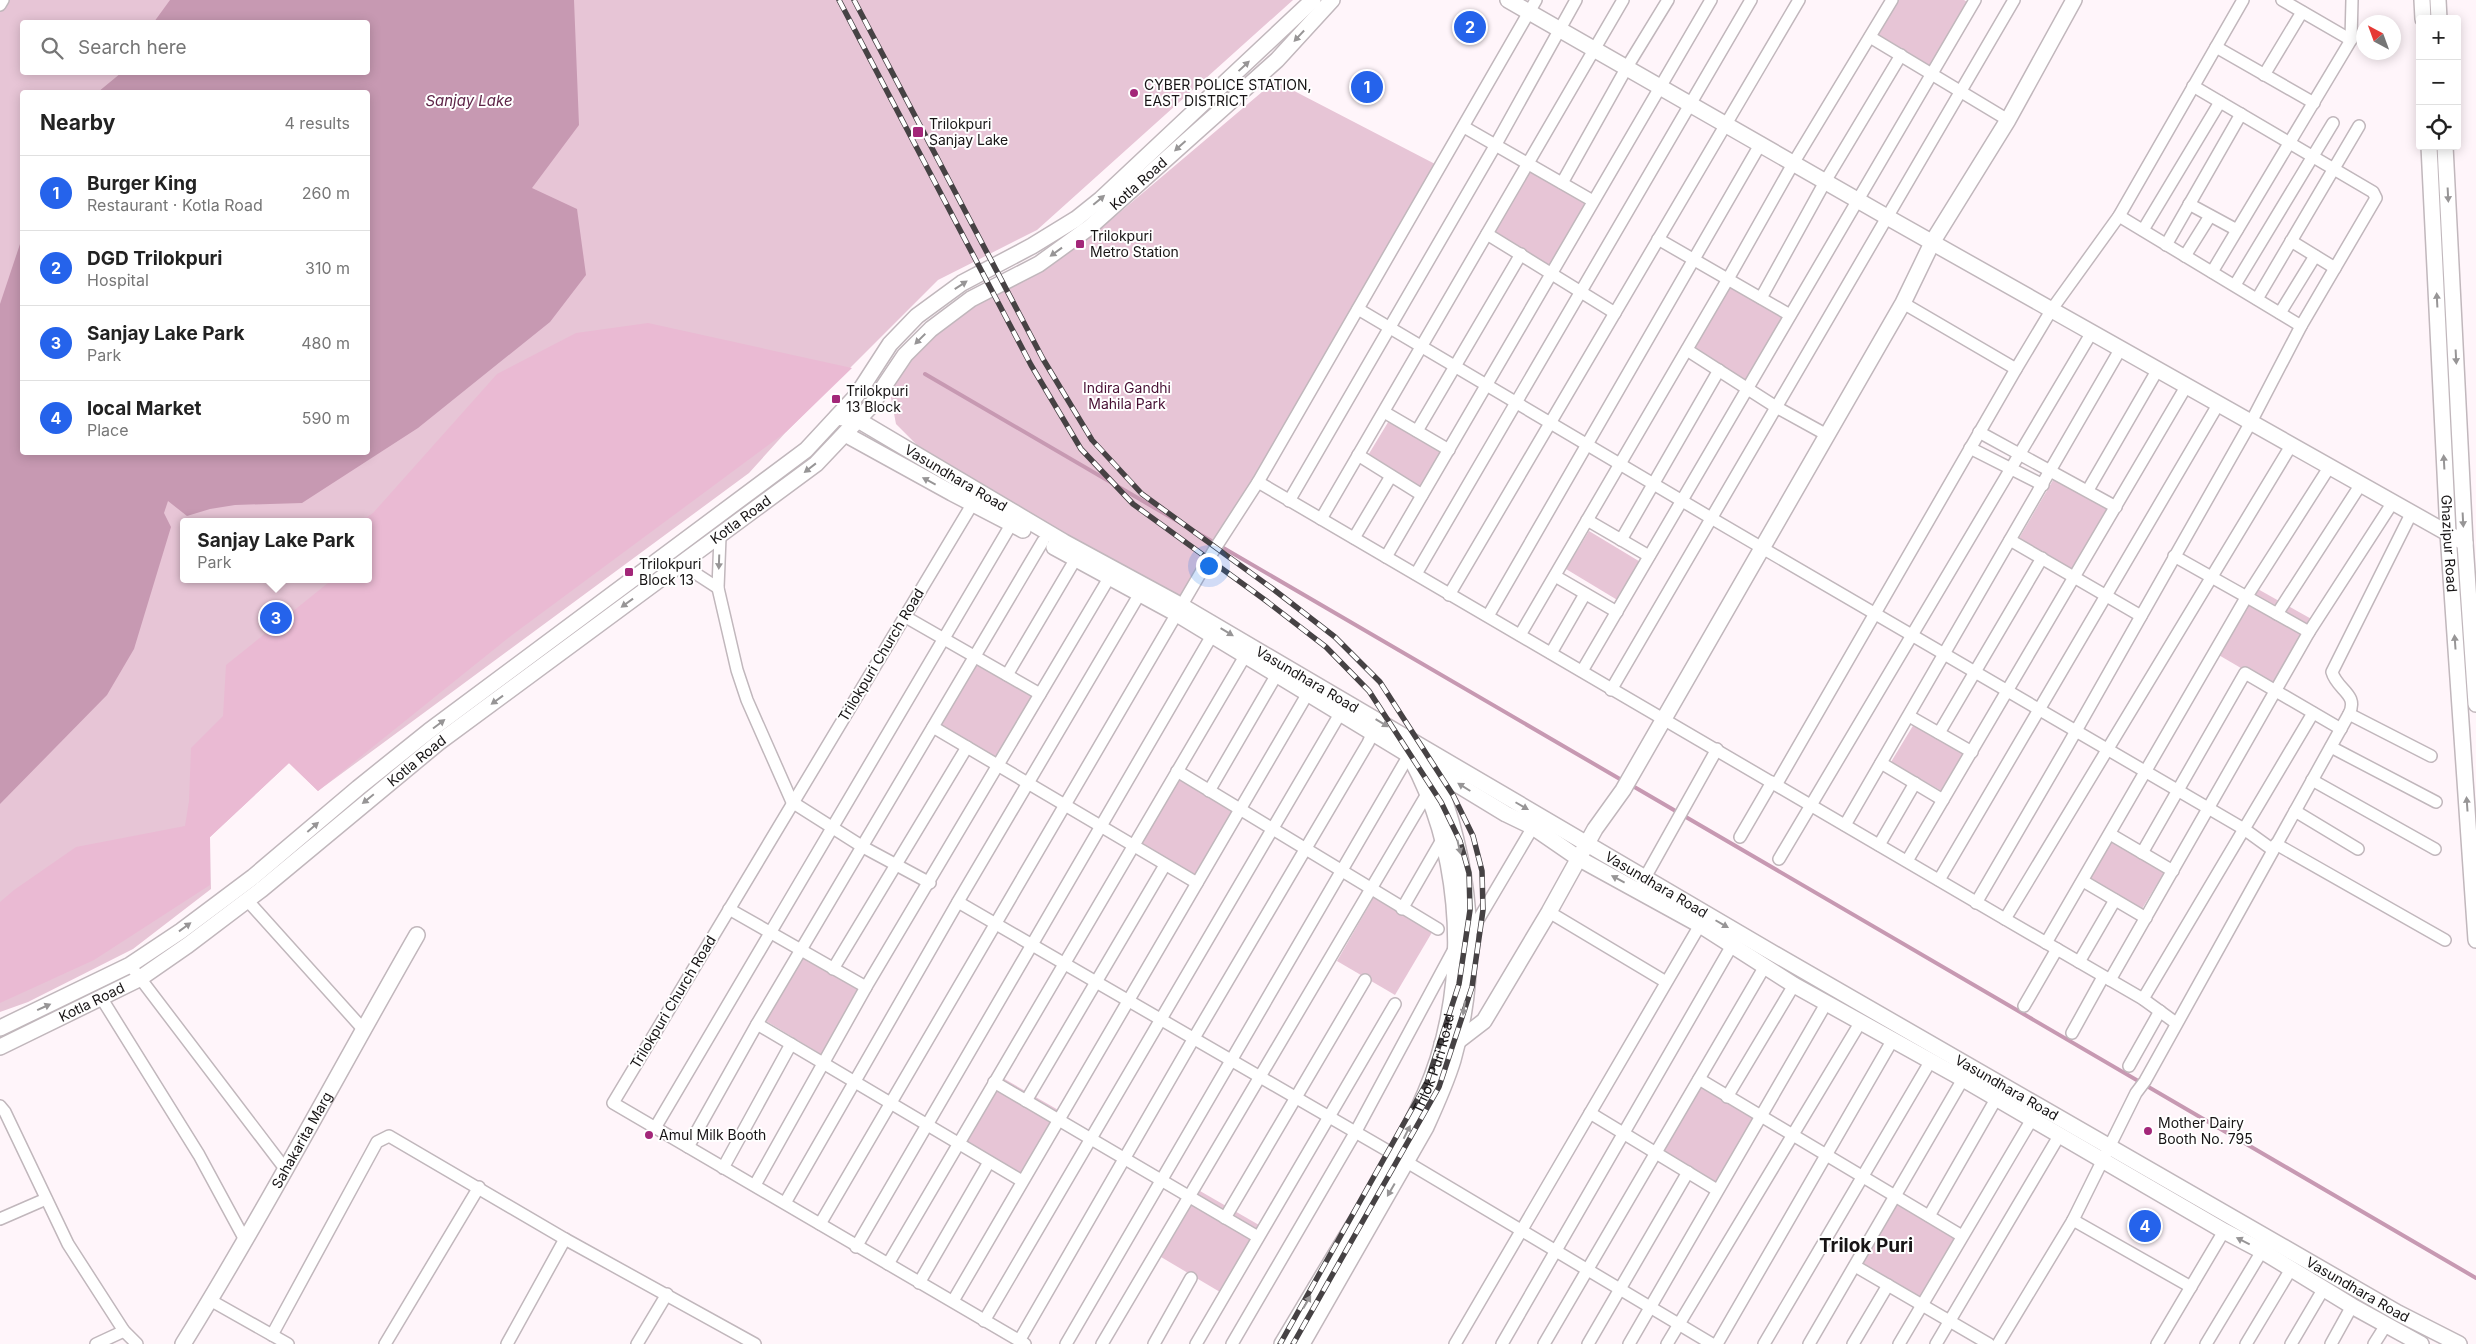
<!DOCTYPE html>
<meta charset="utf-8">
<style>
:root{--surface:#fff;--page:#f2f2f2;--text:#222;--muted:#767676;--line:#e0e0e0;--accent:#2563eb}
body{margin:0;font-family:Inter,sans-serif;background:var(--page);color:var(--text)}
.controls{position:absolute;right:15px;top:15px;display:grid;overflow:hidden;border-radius:5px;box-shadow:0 2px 12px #0003}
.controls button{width:45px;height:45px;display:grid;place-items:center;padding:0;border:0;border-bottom:1px solid var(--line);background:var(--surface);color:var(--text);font:25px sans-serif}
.compass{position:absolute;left:2356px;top:15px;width:45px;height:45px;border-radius:50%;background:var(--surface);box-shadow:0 2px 12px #0003;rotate:319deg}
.you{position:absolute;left:1208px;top:565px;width:18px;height:18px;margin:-12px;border:4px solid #fff;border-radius:50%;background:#1a73e8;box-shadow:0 0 0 8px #1a73e833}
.badge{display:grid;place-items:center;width:32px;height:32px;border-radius:50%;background:var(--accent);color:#fff;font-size:16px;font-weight:700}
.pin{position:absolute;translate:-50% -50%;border:2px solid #fff;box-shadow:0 1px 5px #0006}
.popup{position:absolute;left:180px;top:518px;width:192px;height:65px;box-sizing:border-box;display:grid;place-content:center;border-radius:5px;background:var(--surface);filter:drop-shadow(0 1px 4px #0005);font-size:16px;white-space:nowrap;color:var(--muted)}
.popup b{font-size:19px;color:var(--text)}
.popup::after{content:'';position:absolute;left:50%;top:100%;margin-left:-10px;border:10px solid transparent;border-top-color:var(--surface)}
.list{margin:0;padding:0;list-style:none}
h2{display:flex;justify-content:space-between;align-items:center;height:65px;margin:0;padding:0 20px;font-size:21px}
h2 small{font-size:16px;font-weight:400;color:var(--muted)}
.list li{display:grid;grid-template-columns:32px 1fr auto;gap:15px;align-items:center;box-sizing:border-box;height:75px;padding:0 20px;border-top:1px solid var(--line)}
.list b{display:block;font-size:19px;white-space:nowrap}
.list p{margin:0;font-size:16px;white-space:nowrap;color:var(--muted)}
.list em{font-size:16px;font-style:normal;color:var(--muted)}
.icon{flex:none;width:28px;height:28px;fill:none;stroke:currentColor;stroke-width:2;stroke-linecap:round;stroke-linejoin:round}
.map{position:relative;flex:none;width:2476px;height:1344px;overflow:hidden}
.search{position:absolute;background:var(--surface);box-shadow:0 2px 12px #0003;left:20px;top:20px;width:350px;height:55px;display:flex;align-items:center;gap:12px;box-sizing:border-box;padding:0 18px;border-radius:5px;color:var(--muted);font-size:19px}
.panel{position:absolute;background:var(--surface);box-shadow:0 2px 12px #0003;left:20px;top:90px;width:350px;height:365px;border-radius:5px}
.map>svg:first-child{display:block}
.green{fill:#e7c5d6;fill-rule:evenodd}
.forest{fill:#eabad3}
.water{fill:#c799b2}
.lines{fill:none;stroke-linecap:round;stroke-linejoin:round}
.stream{stroke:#c799b2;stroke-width:4}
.street-casing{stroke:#c1b7bc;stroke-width:14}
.secondary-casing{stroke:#c1b7bc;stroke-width:18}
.street{stroke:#fff;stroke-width:11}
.secondary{stroke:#fff;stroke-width:15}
.rail-casing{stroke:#464244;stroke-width:5.5}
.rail{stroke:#fff;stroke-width:4;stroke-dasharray:11;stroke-linecap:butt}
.oneway{fill:#979596}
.poi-dot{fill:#a32679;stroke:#fff;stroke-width:2}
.labels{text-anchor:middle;stroke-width:4;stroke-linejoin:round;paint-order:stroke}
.poi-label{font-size:14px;fill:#171415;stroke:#fff;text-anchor:start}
.street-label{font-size:14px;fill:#171415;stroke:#fff}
.park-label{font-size:14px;fill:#470f33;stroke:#fff}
.water-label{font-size:15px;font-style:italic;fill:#5e2548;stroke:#fff}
.district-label{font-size:19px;font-weight:bold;fill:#171415;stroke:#fff}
</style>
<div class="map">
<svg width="2476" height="1344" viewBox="0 0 2476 1344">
<rect width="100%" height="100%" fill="#fff5fa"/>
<!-- green -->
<g class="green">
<path d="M3 0H1293L1037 230 938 280 786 432 749 473 318 791 289 763 210 837 211 889 133 949 28 1002 0 1012V5ZM22 22H368V72H22ZM22 92H368V452H22ZM184 522H368V579H184Z"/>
<polygon points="1896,0 1964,0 1973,5 1933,71 1875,37"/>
<polygon points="1275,81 1435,164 1180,604 917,445 896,424 891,398 895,379 907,361 938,330 977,303 1045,270 1099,230"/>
<polygon points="1532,168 1591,202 1552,269 1494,234"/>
<polygon points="1729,284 1789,317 1749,384 1691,350"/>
<polygon points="1390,419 1443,451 1420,489 1367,457"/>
<polygon points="2056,475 2116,508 2076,575 2018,540"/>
<polygon points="1589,531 1642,563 1619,601 1566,569"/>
<polygon points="2256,588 2315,621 2275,688 2217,654"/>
<polygon points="978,662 1037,695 998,762 939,727"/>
<polygon points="1914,724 1967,755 1945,793 1891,762"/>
<polygon points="1176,778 1236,811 1196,878 1138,844"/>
<polygon points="2112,839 2165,871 2142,909 2089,877"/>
<polygon points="1375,895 1434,929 1395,995 1337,961"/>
<polygon points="804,956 864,989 824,1056 766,1021"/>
<polygon points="1001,1077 1060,1111 1021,1177 963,1143"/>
<polygon points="1700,1085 1759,1119 1720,1185 1661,1151"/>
<polygon points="1200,1191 1259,1225 1220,1292 1161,1257"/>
<polygon points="1898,1200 1957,1234 1917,1301 1859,1266"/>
</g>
<!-- forest -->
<polygon class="forest" points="648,323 852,368 786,432 512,635 318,791 289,763 210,837 210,885 94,960 0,1003 0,902 14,890 76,847 185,826 189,801 191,748 223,716 226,665 333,579 368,579 368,522 360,522 373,513 497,374 576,333"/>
<!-- water -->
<polygon class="water" points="170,0 574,0 579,125 532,188 577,209 586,275 550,322 418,428 302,503 235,505 210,509 187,516 168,501 164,513 171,527 134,649 107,695 0,804 0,304 22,238 22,452 368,452 368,92 98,92 121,73 368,72 368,22 154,22"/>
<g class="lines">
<!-- stream -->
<g class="stream">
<polyline points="925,374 1625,782"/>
<polyline points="1631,785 2476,1278"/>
</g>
<!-- street casing -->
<g class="street-casing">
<g id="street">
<polyline points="2282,0 2351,40"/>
<polyline points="0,5 3,0"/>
<polyline points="1870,37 2008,120"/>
<polyline points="2216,47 2314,103"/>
<polyline points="2264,75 2302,12"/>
<polyline points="1464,127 1593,201"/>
<polyline points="1562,183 1627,67 1668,0"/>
<polyline points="2189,204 2237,230"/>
<polyline points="2119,216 2301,326"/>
<polyline points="2143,230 2220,102"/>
<polyline points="1487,234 1615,313"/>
<polyline points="1658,239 1790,315"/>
<polyline points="2291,241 2335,268"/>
<polyline points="2166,245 2241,114"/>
<polyline points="2185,256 2210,216"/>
<polyline points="2212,272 2351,40 2352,0"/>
<polyline points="2235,285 2333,123"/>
<polyline points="1761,298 1826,180 1901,55"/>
<polyline points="2257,299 2359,126"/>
<polyline points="1903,303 2016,369"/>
<polyline points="1358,309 1711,518 2244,829 2273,850"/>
<polyline points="2280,313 2315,256"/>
<polyline points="1687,350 1776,407 1827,435"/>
<polyline points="1384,412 1449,450"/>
<polyline points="1417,431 1521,254"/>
<polyline points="1979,432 2116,507"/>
<polyline points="1970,448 2043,485"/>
<polyline points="1358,455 1422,495"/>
<polyline points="1258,482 2005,919 2143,999 2176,1023"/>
<polyline points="2088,490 2158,369"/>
<polyline points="976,498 613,1103 1025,1344"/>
<polyline points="1289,501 1495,146 1576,0"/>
<polyline points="1321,519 1623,0"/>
<polyline points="1587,520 1649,556"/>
<polyline points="720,537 718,588 737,670 747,700 792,802 863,847 930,883"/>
<polyline points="1354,538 1391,476"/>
<polyline points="1621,540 1719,370"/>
<polyline points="2010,540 2141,616"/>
<polyline points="2174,556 2309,632"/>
<polyline points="1386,557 1711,0"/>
<polyline points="681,564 718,588"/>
<polyline points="1416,574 1751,0"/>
<polyline points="1555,576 1617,612"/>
<polyline points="1449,595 1799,0"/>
<polyline points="2277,614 2361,484"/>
<polyline points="904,616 1040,694"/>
<polyline points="1488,616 1761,143"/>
<polyline points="1520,635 1728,279 1794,162 1892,0"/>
<polyline points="1551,653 1585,594"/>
<polyline points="1582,671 1975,0"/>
<polyline points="1007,675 1075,560"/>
<polyline points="1611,690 2014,0"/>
<polyline points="2349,714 2431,756"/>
<polyline points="1909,716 1972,752"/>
<polyline points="933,727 1197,883"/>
<polyline points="1939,733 2042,558"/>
<polyline points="2331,747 2436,802"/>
<polyline points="1881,763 1943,800"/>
<polyline points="1177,771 1438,929"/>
<polyline points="2312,780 2435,849"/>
<polyline points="1776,785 2016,369 2052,309 2119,216 2243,0"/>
<polyline points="1209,791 1277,674"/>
<polyline points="2295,811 2358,849"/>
<polyline points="1845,825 2121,348"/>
<polyline points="2110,834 2173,871"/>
<polyline points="1740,837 1772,782"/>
<polyline points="2276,844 2445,940"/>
<polyline points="1879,845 1915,783"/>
<polyline points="2142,853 2245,673 2341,729"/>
<polyline points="1779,859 2092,332"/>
<polyline points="1907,861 2187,385"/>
<polyline points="1939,880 2219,403"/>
<polyline points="2083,881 2146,918"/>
<polyline points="1642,883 1717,749"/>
<polyline points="247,900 363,1029"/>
<polyline points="958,902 1395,1155 1712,1344"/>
<polyline points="1976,903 2068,745 2251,422 2301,326 2376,198 2373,192 2193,86"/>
<polyline points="729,909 866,987"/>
<polyline points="1402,909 1443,838"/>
<polyline points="1549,912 1666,982"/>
<polyline points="2005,919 2292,444"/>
<polyline points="1468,937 1533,827"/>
<polyline points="2046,943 2247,596 2330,466"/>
<polyline points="2079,962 2115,900"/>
<polyline points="130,965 286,1170"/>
<polyline points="833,969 967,747"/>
<polyline points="2110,980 2309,632 2393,502"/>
<polyline points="102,999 199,1155 245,1240"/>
<polyline points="2143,999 2313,713"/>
<polyline points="2024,1006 2057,949"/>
<polyline points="757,1024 1022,1181"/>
<polyline points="2072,1033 2103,977"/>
<polyline points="2129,1066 2160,1011"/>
<polyline points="1699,1079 1962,1236"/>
<polyline points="994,1082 1258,1237"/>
<polyline points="1727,1097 1794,985"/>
<polyline points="1026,1101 1165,865"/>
<polyline points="0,1106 5,1112 68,1244 124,1331 137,1344"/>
<polyline points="1590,1113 1717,1190"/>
<polyline points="655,1128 1012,523"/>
<polyline points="688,1147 757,1024 1043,541"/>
<polyline points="723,1168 791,1044"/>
<polyline points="755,1185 866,987 1109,578"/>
<polyline points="785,1203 959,900 1139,595"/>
<polyline points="1929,1216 1996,1099"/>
<polyline points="1225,1218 1365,980"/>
<polyline points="0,1219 46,1199"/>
<polyline points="2073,1220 2191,1287"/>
<polyline points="820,1224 1214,550 1258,482 1536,0"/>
<polyline points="856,1247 1211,637"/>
<polyline points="888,1264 1245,656"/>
<polyline points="1855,1266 1989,1344"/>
<polyline points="919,1283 989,1162"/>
<polyline points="210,1300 288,1344"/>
<polyline points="953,1301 1308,693"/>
<polyline points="984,1321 1341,712"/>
<polyline points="272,1335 377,1142 389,1136 565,1239 755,1344"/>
<polyline points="1019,1341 1194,1038 1368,743 1373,732"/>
<polyline points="96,1344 124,1331"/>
<polyline points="385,1344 479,1187"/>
<polyline points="507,1344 565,1239"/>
<polyline points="637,1344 667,1294"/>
<polyline points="1066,1344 1409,755"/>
<polyline points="1102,1344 1427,794"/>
<polyline points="1154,1344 1191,1278"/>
<polyline points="1196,1344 1395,1004"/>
<polyline points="1232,1344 1355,1133 1454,949"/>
<polyline points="1455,1344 1700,925"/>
<polyline points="1502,1344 1731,947"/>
<polyline points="1544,1344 1765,966"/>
<polyline points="1588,1344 1688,1172"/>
<polyline points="1629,1344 1827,1002"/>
<polyline points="1667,1344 1860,1023"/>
<polyline points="1717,1344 1892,1041"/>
<polyline points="1764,1344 1930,1062"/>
<polyline points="1809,1344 1963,1079"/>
<polyline points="1853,1344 1888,1285"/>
<polyline points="1899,1344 2032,1119"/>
<polyline points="1936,1344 2059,1136"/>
<path d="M1998 1344 2073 1220 2136 1093 2145 1081 2349 714C2359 694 2337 690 2332 672L2411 514"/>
<polyline points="2157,1344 2224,1231"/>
<polyline points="2206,1344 2262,1251"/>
<polyline points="2246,1344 2291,1269"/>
<polyline points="2291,1344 2324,1288"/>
<polyline points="2331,1344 2352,1306"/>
<polyline points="2374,1344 2386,1325"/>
</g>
</g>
<!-- secondary casing -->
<g class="secondary-casing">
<g id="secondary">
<polyline points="1508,0 1887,217 2465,543"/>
<polyline points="2422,0 2423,19"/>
<polyline points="2438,0 2439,19"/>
<path id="s1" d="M2429 146 2448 533 2476 940"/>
<polyline points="2445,146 2465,543 2476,704"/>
<path id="s2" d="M837 417 858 420 1064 542 1182 606 1766 949 2398 1313 2459 1344"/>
<polyline points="845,434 952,493 1023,530"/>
<polyline points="1054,547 1177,614 1506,814 1533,827 1578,858 1700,925 1794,985 1963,1079 2224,1231 2262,1251 2352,1306 2421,1344"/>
<polyline points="0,1028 130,965 181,931 253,877 358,788 429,731 806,450 857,395 890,344 917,316 962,283 1032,246 1076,219 1101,199 1313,0"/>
<polyline points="1442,1044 1458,1041 1484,1021 1549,912 1595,829 1623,790 1903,303 1933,241 2008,120 2074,0"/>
<path id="s3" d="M0 1047 139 979 188 945 262 889 438 743 816 464 870 407 905 355 931 329 971 299 1039 264 1090 227 1277 60 1332 0"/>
<path id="s4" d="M183 1344C266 1210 339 1071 417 935"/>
<path id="s5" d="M1282 1344C1309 1299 1336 1253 1364 1208 1392 1160 1421 1112 1438 1059 1469 960 1459 845 1409 755"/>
<path d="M1302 1344 1426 1127C1436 1105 1446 1083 1453 1060 1481 963 1471 860 1432 768"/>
</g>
</g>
<!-- street -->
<use href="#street" class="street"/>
<!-- secondary -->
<use href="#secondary" class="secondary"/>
<!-- rail casing -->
<g class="rail-casing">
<g id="rail">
<polyline points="839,0 1031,365 1081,449 1133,504 1265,600 1326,647 1369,691 1441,802 1460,841 1469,873 1470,910 1459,984 1427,1082 1280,1344"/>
<polyline points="854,0 1043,359 1092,440 1142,494 1273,589 1335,637 1380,682 1453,795 1473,836 1482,871 1483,910 1472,987 1439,1087 1293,1344"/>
</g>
</g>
<!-- rail -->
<use href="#rail" class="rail"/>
</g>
<!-- one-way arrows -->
<defs><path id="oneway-solid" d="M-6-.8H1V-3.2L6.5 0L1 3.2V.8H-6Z" transform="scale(1.25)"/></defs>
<g class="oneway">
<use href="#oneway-solid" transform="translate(1299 36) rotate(133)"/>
<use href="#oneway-solid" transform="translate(1244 66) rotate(-43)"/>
<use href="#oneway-solid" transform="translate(1180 146) rotate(138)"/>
<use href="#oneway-solid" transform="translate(2448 195) rotate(87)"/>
<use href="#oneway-solid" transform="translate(1099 200) rotate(-40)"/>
<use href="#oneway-solid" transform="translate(1056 252) rotate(144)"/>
<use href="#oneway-solid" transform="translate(961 285) rotate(-33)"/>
<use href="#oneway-solid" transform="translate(2437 300) rotate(-93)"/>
<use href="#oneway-solid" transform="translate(920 339) rotate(135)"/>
<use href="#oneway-solid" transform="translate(2456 357) rotate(87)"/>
<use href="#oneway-solid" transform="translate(2444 462) rotate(-93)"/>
<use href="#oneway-solid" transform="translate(810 468) rotate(142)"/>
<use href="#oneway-solid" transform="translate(929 481) rotate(-152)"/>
<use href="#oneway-solid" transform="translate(2463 520) rotate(87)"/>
<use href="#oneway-solid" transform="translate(719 562) rotate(92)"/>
<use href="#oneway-solid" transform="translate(627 603) rotate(144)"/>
<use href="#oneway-solid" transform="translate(1227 632) rotate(31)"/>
<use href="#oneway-solid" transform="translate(2455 642) rotate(-94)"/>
<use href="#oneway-solid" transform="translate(497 700) rotate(144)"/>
<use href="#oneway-solid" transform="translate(1382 723) rotate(31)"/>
<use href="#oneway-solid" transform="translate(439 724) rotate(-37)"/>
<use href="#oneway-solid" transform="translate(1464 787) rotate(-148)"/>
<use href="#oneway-solid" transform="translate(368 799) rotate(141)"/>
<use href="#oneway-solid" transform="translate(2467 804) rotate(-94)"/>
<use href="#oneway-solid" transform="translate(1522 806) rotate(30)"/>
<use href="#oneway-solid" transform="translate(313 827) rotate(-41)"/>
<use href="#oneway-solid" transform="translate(1459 847) rotate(77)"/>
<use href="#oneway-solid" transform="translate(1618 879) rotate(-152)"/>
<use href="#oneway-solid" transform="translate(1722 924) rotate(30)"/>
<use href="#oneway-solid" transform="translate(185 927) rotate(-36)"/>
<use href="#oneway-solid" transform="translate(44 1007) rotate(-24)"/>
<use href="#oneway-solid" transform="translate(1464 1008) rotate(98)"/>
<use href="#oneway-solid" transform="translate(1407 1132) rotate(-63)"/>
<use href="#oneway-solid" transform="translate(1391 1190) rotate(120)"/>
<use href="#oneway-solid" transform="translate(2243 1241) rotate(-153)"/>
<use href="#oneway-solid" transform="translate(1307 1302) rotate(-59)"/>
</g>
<!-- markers -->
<g class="poi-dot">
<circle cx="1134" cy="93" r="5"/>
<rect x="912" y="126" width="12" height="12" rx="2.5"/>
<rect x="1075" y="239" width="10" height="10" rx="2.5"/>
<rect x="831" y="394" width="10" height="10" rx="2.5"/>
<rect x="624" y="567" width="10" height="10" rx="2.5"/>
<circle cx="2148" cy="1131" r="5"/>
<circle cx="649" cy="1135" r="5"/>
</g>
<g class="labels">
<!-- poi labels -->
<g class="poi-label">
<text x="1144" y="90">CYBER POLICE STATION,<tspan x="1144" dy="16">EAST DISTRICT</tspan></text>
<text x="929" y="129">Trilokpuri<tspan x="929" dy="16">Sanjay Lake</tspan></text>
<text x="1090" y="241">Trilokpuri<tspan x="1090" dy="16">Metro Station</tspan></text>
<text x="846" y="396">Trilokpuri<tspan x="846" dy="16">13 Block</tspan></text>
<text x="639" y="569">Trilokpuri<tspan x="639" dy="16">Block 13</tspan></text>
<text x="2158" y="1128">Mother Dairy<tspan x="2158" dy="16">Booth No. 795</tspan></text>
<text x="659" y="1140">Amul Milk Booth</text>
</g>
<!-- street labels -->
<g class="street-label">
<text dy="5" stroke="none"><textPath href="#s3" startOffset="1438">Kotla Road</textPath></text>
<text dy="5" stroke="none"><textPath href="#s2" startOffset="135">Vasundhara Road</textPath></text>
<text dy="5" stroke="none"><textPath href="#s3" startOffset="912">Kotla Road</textPath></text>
<text dy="5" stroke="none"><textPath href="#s1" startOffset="398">Ghazipur Road</textPath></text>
<text transform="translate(881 655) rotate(-59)" y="5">Trilokpuri Church Road</text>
<text dy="5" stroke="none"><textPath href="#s2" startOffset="540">Vasundhara Road</textPath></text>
<text dy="5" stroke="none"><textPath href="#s3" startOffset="508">Kotla Road</textPath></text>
<text dy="5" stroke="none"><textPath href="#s2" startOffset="945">Vasundhara Road</textPath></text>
<text dy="5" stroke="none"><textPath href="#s3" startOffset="102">Kotla Road</textPath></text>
<text transform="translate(673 1002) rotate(-59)" y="5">Trilokpuri Church Road</text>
<text dy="5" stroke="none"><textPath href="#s5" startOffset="320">Trilok Puri Road</textPath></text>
<text dy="5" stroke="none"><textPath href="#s2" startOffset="1350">Vasundhara Road</textPath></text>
<text dy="5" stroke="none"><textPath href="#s4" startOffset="236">Sahakarita Marg</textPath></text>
<text dy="5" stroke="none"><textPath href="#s2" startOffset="1755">Vasundhara Road</textPath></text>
</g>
<!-- park labels -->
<g class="park-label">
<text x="1127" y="393">Indira Gandhi<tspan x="1127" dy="16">Mahila Park</tspan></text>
</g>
<!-- water labels -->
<g class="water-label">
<text x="469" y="106">Sanjay Lake</text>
</g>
<!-- district labels -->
<g class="district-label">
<text x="1866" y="1252">Trilok Puri</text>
</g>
</g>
</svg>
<div class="controls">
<button>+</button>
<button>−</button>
<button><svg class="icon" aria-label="locate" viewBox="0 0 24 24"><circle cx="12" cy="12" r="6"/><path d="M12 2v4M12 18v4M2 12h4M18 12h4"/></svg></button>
</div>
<svg class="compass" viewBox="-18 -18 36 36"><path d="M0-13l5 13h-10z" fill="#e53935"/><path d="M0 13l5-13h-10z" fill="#767676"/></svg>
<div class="you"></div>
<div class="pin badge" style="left:1367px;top:87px">1</div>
<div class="pin badge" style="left:1470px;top:27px">2</div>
<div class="pin badge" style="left:276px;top:618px">3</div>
<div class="popup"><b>Sanjay Lake Park</b>Park</div>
<div class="pin badge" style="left:2145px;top:1226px">4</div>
<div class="search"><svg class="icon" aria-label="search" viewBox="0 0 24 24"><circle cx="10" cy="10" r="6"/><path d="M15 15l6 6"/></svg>Search here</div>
<section class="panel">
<h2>Nearby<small>4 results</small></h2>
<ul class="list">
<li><span class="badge">1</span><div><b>Burger King</b><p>Restaurant · Kotla Road</p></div><em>260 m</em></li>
<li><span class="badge">2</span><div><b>DGD Trilokpuri</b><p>Hospital</p></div><em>310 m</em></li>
<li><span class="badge">3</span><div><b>Sanjay Lake Park</b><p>Park</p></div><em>480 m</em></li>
<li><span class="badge">4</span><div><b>local Market</b><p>Place</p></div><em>590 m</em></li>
</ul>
</section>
</div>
